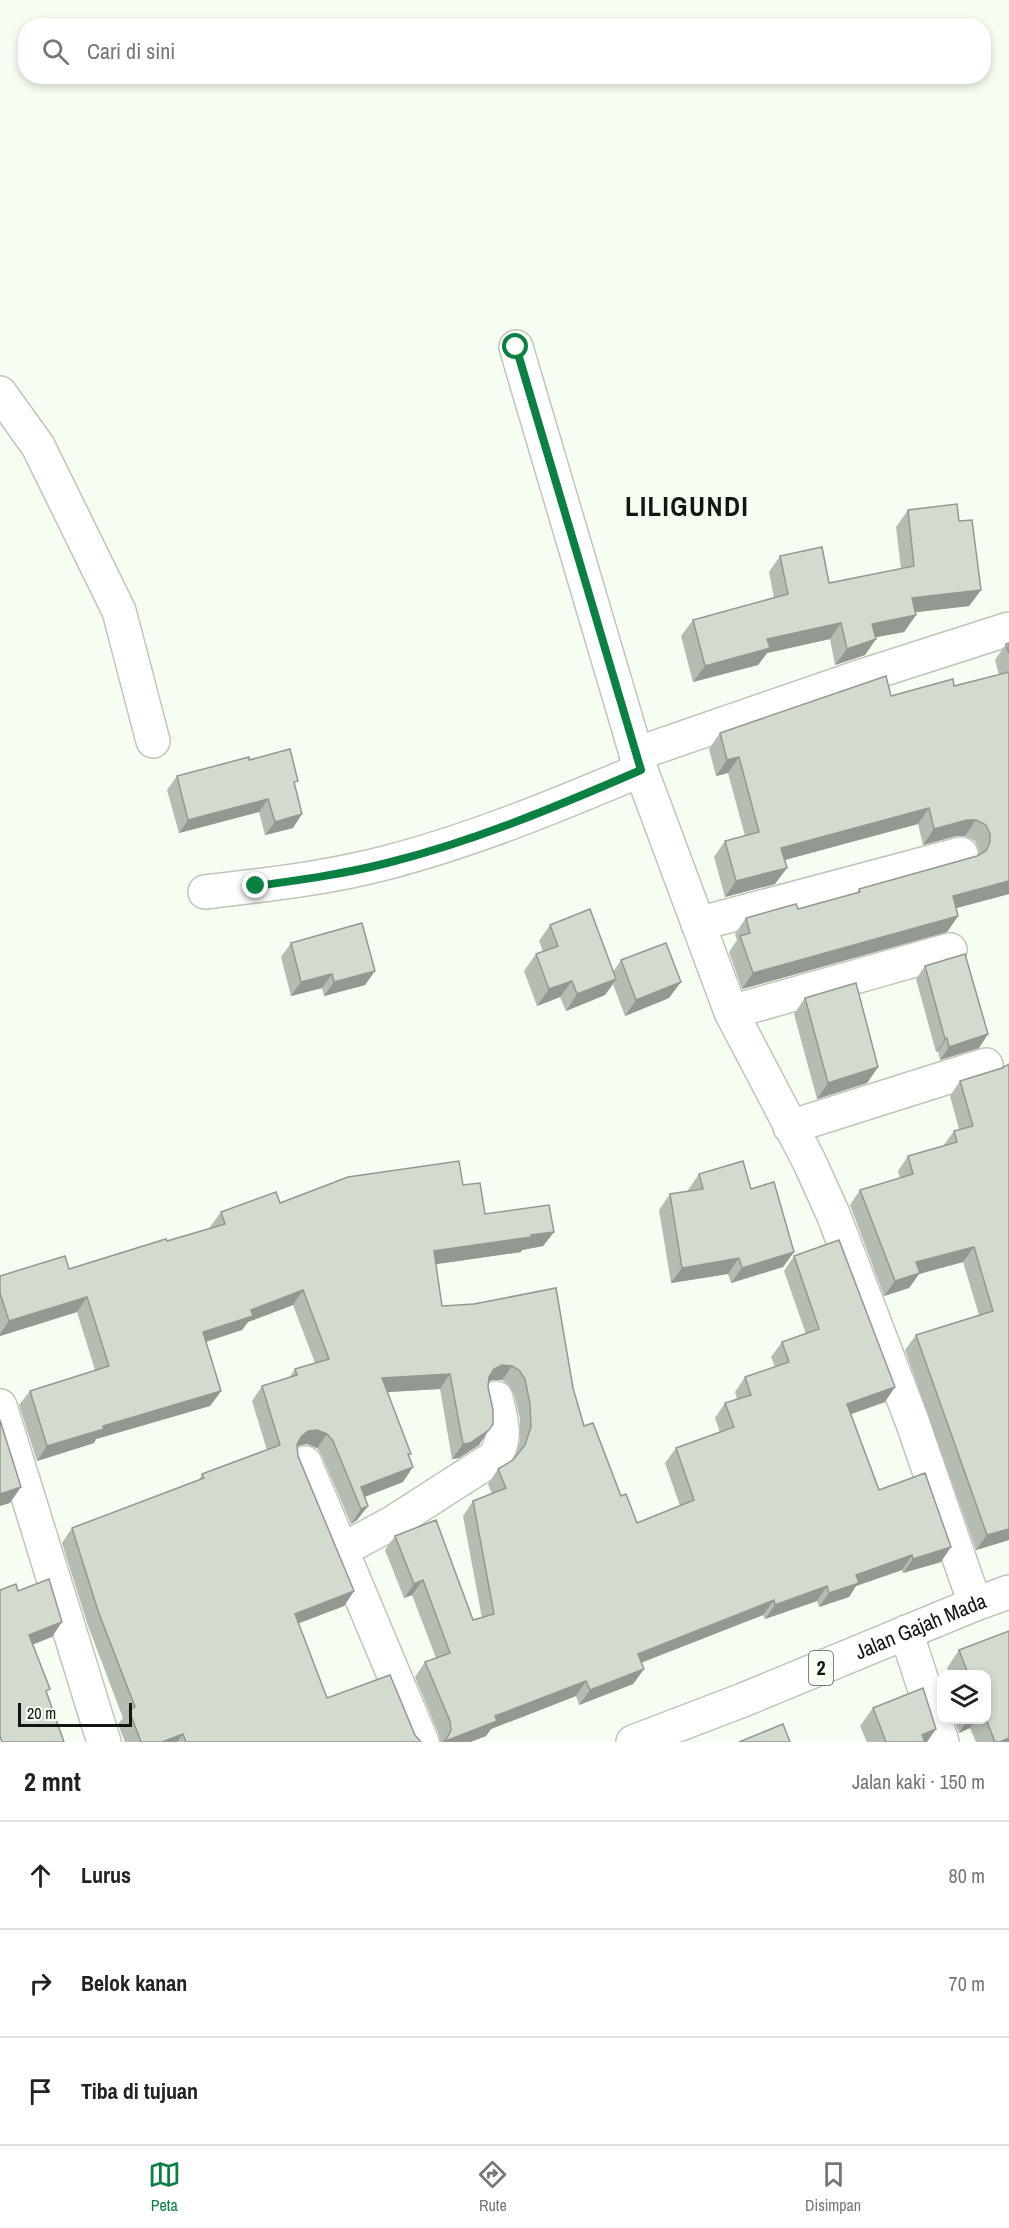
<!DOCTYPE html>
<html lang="id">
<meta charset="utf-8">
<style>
:root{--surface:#fff;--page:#f2f2f2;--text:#222;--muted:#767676;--line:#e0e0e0;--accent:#0b8043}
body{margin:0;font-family:"Archivo Narrow",sans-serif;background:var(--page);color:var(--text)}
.controls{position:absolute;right:18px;bottom:18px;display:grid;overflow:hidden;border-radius:12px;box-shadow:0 3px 9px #0003}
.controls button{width:54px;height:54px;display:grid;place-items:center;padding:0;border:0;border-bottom:2px solid var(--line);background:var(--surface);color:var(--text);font:30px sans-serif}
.scale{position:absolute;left:18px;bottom:15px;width:114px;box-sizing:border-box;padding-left:6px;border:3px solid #121511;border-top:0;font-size:16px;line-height:21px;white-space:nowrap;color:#121511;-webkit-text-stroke:4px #f5fef1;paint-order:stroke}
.stop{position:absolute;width:18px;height:18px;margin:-14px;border:4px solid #0b8043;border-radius:50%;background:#fff}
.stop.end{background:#0b8043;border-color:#fff;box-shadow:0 2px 6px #0008}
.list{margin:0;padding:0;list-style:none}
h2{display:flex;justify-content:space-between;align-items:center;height:78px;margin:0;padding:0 24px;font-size:26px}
h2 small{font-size:20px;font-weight:400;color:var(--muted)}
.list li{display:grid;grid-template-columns:39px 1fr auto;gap:18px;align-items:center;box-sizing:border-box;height:108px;padding:0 24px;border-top:2px solid var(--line)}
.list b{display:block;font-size:22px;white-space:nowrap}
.list em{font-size:20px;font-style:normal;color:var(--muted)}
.icon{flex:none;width:33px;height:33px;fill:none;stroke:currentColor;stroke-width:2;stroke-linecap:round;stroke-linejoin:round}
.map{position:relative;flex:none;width:1009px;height:1742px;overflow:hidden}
.search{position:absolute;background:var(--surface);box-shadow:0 3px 9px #0003;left:18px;right:18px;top:18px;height:66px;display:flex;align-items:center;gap:15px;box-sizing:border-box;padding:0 21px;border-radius:24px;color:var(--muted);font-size:22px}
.sheet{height:402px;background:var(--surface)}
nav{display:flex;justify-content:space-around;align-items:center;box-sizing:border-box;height:84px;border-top:2px solid var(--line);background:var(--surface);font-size:16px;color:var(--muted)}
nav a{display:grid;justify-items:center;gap:3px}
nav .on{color:var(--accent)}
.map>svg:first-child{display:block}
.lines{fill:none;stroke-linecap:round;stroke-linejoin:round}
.minor-casing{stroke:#bec6ba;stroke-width:36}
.highway-casing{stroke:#bec6ba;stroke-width:36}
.minor{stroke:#fff;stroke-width:33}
.highway{stroke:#fff;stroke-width:33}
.wall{fill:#b5bcb1}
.shaded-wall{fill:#939990}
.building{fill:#d2dbce;stroke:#939990;stroke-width:1.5}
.route{stroke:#0b8043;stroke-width:8}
.labels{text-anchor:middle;stroke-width:6;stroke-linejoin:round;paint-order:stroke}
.shield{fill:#f5fef1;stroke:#565b54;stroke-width:1.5}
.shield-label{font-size:20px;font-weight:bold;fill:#121511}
.street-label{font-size:21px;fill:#121511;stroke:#f5fef1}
.district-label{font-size:27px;font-weight:bold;letter-spacing:1.5px;fill:#121511;stroke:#f5fef1}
</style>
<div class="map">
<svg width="1009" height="1742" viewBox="0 0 1009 1742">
<rect width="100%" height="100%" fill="#f5fef1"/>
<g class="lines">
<!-- minor casing -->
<g class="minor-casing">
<g id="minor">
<polyline points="516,347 641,770 731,1012 809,1161 833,1214 912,1421 975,1604"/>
<polyline points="0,393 38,446 119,611 153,741"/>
<polyline points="636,754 856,678 1009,629"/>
<path d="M205 892C266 885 329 878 389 862 476 839 558 805 641 770"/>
<polyline points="698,924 961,854"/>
<polyline points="731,1012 950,950"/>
<polyline points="790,1127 986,1065"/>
<polyline points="0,1406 104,1742"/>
<polyline points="305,1463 422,1742"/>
<path d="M342 1550 394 1522 492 1459C509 1441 501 1420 496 1398"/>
<polyline points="906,1632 942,1742"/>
</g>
</g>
<!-- highway casing -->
<g class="highway-casing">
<g id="highway">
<path id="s1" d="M633 1742 743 1700 975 1604 1009 1592"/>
</g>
</g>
<!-- minor -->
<use href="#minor" class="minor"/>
<!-- highway -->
<use href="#highway" class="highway"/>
</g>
<!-- wall -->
<g class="wall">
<polygon points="908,510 959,521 981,590 969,606 915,612 916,615 904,632 876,637 876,639 865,655 835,665 830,639 767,653 758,665 693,682 681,636 693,620 774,598 769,572 780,556 829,583 901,569 896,527"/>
<polygon points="1009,643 1009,894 956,908 958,916 947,932 742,989 729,952 737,940 735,934 746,918 798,909 857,893 859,889 977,856 979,855 979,850 975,841 965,836 956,836 923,845 918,824 784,860 775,884 725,897 714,857 725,841 745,836 728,773 716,776 709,749 720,733 891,696 954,686 999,675 995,660 1006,644"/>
<polygon points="249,760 295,786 293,828 265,835 259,812 179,833 167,790 177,776"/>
<polygon points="550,925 613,972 621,960 669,998 625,1016 613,984 605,995 566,1011 560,997 537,1006 524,971 536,954 543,952 539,941"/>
<polygon points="291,943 365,985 324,996 322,988 291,996 281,957"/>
<polygon points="925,966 988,1034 979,1048 940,1060 938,1051 936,1052 916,979"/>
<polygon points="805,998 878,1067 867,1083 817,1099 794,1014"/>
<polygon points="1002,1068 1009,1540 976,1550 905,1350 916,1335 979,1315 963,1262 919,1274 909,1288 884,1296 850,1205 860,1190 900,1178 898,1171 908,1156 943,1146 954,1131 959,1129 950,1096 960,1081"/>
<polygon points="699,1174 751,1189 794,1252 783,1267 731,1283 728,1274 671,1283 659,1210 670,1194 688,1192 688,1190"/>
<polygon points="463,1185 485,1214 554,1232 543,1246 522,1250 521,1252 436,1264 442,1306 573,1388 584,1426 621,1496 637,1523 680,1506 665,1463 676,1448 720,1432 715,1418 725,1403 737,1399 735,1392 745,1377 775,1367 771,1357 782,1342 806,1334 784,1271 794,1256 885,1402 851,1414 879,1490 941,1562 903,1573 902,1570 856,1586 849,1597 819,1607 817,1601 765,1619 763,1615 641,1663 644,1669 633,1684 579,1705 576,1696 491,1729 486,1736 470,1742 440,1742 439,1735 415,1677 425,1662 436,1658 412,1595 404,1598 385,1550 395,1536 473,1620 482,1618 463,1516 473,1501 492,1494 488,1484 498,1469 513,1460 515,1457 520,1441 520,1419 514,1394 509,1385 502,1380 492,1380 488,1382 479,1445 459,1458 452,1459 440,1389 387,1392 409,1456 403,1482 364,1497 368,1506 357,1520 351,1524 322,1456 317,1448 307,1444 297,1446 298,1456 354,1591 344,1606 298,1623 327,1698 415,1735 421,1742 125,1742 118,1724 123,1718 88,1626 62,1543 72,1528 199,1480 202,1474 267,1450 252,1401 262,1386 289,1378 295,1369 315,1363 293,1305 248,1322 242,1330 206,1342 221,1391 210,1406 96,1439 94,1443 37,1461 19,1405 30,1391 95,1370 77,1312 0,1336 0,1276 69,1269 167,1241 211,1228 210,1227 221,1212 280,1203"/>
<polygon points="1009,1631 1009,1742 976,1742 970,1728 959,1733 954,1719 987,1719 987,1674 950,1674 947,1668 959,1650"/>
<polygon points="873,1708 927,1742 867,1742 860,1726"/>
</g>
<!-- shaded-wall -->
<g class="shaded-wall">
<polygon points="981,590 969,606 901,614 912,598"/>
<polygon points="916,615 904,632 861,640 872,624"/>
<polygon points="841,623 830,639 767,653 758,665 693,682 705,666 767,639"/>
<polygon points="876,639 865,655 835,665 847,649"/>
<polygon points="739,757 728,773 716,776 727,760"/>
<polygon points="268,799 259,812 179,833 188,820"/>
<polygon points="929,808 918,824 770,864 781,848"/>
<polygon points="302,814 293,828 265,835 275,822"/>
<polygon points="967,820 976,820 965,836 956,836 923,845 934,829"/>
<polygon points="787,868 775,884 725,897 736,881"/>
<polygon points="1009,881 1009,894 942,912 953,896"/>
<polygon points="958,916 947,932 742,989 753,973"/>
<polygon points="375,971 365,985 324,996 334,982"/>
<polygon points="332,974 322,988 291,996 301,982"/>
<polygon points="616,979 605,995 566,1011 577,994"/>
<polygon points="572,981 560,997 537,1006 549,989"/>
<polygon points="681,982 669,998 625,1016 636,1000"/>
<polygon points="988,1034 979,1048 940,1060 949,1047"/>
<polygon points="947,1038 938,1051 936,1052 945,1039"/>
<polygon points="878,1067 867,1083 817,1099 828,1083"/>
<polygon points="554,1232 543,1246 522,1250 521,1252 424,1266 434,1251"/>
<polygon points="974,1247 963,1262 919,1274 909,1288 884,1296 895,1281 916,1262"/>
<polygon points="794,1252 783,1267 731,1283 742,1268"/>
<polygon points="739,1258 728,1274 671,1283 682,1268"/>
<polygon points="303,1290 293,1305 248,1322 242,1330 192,1346 203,1332 251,1310"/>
<polygon points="87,1297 77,1312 0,1336 0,1334 9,1321"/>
<polygon points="502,1365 512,1366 502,1380 492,1380 484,1384 494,1369"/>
<polygon points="450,1374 440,1389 372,1393 382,1378"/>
<polygon points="895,1387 885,1402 837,1419 847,1404"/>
<polygon points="221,1391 210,1406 96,1439 94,1443 37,1461 47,1446 103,1426"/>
<polygon points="317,1430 327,1434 317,1448 307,1444 297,1446 290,1451 301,1437 308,1431"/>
<polygon points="489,1430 479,1445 459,1458 452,1459 463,1444"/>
<polygon points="413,1467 403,1482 357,1500 361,1487"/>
<polygon points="21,1487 10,1503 0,1506 0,1494"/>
<polygon points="368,1506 357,1520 351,1524 361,1509"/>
<polygon points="1009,1529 1009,1540 976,1550 987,1535"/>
<polygon points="951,1547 941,1562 903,1573 913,1559"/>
<polygon points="912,1555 902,1570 856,1586 849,1597 819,1607 829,1593 856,1575"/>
<polygon points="423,1580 412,1595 404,1598 414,1584"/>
<polygon points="827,1586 817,1601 765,1619 775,1605"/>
<polygon points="354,1591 344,1606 284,1629 295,1614"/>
<polygon points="774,1600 763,1615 627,1668 638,1654"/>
<polygon points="62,1622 52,1637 19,1650 29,1635"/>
<polygon points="644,1669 633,1684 579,1705 590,1690"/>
<polygon points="586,1681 576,1696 491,1729 486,1736 470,1742 443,1742 495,1716"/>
<polygon points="968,1719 976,1719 970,1728 959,1733"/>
<polygon points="936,1729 927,1742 917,1742 922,1735"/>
<polygon points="183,1734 177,1742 162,1742"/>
<polygon points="1009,1738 1009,1742 1000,1742"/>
</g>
<!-- building -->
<g class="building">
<polygon points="957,504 959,521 972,520 981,590 912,598 916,615 872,624 876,639 847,649 841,623 767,639 770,648 705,666 693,620 788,594 780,556 822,547 829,583 914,566 908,510"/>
<polygon points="1009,643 1009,654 1006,644"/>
<polygon points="1009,672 1009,881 953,896 958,916 753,973 740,936 750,933 746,918 796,904 798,909 860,892 859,889 977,856 986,851 990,842 990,834 986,825 976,820 967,820 934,829 929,808 781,848 787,868 736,881 725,841 759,832 739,757 727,760 720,733 886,676 891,696 953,679 954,686"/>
<polygon points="290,749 298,781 294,782 302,814 275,822 268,799 188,820 177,776 249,757 249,760"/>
<polygon points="590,909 616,979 577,994 572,981 549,989 536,954 558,946 550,925"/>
<polygon points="362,923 375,971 334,982 332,974 301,982 291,943"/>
<polygon points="666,943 681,982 636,1000 621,960"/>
<polygon points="965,954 988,1034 949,1047 947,1038 945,1039 925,966"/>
<polygon points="856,983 878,1067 828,1083 805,998"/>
<polygon points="1009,1064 1009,1529 987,1535 916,1335 993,1311 974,1247 916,1262 920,1273 895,1281 860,1190 913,1174 908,1156 957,1142 954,1131 973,1126 960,1081 1002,1068"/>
<polygon points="459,1161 463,1185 480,1183 485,1214 549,1205 554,1232 531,1235 531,1237 434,1251 442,1306 474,1304 556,1288 573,1388 584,1426 593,1423 621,1496 626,1494 637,1523 694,1500 676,1448 734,1427 725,1403 751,1395 745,1377 789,1362 782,1342 819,1329 794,1256 839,1240 895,1387 847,1404 879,1490 925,1473 951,1547 913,1559 912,1555 856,1575 859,1583 829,1593 827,1586 775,1605 774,1600 638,1654 644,1669 590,1690 586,1681 495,1716 497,1721 443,1742 447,1738 451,1730 450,1721 425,1662 450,1653 423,1580 414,1584 395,1536 436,1520 473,1620 494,1614 473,1501 506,1488 498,1469 513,1460 525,1445 531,1427 530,1404 525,1379 519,1370 512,1366 502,1365 494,1369 489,1377 488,1387 493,1410 493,1424 489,1430 470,1443 463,1444 450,1374 382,1378 411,1454 408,1454 413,1467 361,1487 368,1506 361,1509 333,1441 327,1434 317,1430 308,1431 301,1437 297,1445 298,1456 354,1591 295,1614 327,1698 390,1675 415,1735 421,1742 186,1742 183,1734 162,1742 141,1742 129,1710 135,1707 98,1611 72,1528 204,1478 202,1474 280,1445 262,1386 297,1375 295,1369 329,1359 303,1290 251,1310 253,1316 203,1332 221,1391 103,1426 104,1429 47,1446 30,1391 109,1366 87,1297 9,1321 0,1293 0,1276 65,1256 69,1269 166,1239 167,1241 225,1224 221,1212 276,1192 280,1203 348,1177"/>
<polygon points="743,1161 751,1189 774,1182 794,1252 742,1268 739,1258 682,1268 670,1194 703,1189 699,1174"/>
<polygon points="0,1420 21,1487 0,1494"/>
<polygon points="49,1579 62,1622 29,1635 50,1689 46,1691 64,1742 2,1742 0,1736 0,1590 16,1584 18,1591"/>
<polygon points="1009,1631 1009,1738 1000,1742 995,1742 986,1719 987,1674 958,1674 967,1671 959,1650"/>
<polygon points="923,1688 936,1729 922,1735 925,1742 886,1742 873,1708"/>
<polygon points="783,1724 790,1742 739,1742"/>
</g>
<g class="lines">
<!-- route -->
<path class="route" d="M256 886C300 880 344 874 387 863 475 841 558 806 641 770L516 347"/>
</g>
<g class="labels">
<!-- shield labels -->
<rect class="shield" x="809" y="1651" width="24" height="34" rx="4.5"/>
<g class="shield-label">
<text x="821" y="1675">2</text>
</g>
<!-- street labels -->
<g class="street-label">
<text dy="7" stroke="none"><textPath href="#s1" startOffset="310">Jalan Gajah Mada</textPath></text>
</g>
<!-- district labels -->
<g class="district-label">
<text x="687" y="516">LILIGUNDI</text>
</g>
</g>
</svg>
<div class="controls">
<button><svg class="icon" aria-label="layers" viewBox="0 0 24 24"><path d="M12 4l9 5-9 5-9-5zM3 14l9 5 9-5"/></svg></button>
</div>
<div class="scale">20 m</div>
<div class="stop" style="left:516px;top:347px"></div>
<div class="stop end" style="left:256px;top:886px"></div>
<div class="search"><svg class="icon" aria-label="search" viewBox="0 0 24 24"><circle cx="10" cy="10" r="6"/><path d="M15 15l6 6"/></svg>Cari di sini</div>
</div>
<section class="sheet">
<h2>2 mnt<small>Jalan kaki · 150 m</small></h2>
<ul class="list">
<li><svg class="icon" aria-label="ahead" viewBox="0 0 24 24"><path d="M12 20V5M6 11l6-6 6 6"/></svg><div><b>Lurus</b></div><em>80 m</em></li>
<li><svg class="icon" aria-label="right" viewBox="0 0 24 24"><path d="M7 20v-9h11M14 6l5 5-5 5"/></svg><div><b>Belok kanan</b></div><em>70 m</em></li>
<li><svg class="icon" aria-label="arrive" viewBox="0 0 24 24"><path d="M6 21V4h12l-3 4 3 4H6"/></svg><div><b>Tiba di tujuan</b></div></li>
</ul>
</section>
<nav>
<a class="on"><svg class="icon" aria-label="map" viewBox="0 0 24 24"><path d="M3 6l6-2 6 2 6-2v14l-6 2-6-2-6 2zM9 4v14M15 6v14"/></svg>Peta</a>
<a><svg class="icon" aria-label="directions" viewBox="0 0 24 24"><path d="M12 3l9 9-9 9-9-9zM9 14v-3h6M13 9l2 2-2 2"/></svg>Rute</a>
<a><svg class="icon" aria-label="saved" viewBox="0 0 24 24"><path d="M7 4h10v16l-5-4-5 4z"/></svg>Disimpan</a>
</nav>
